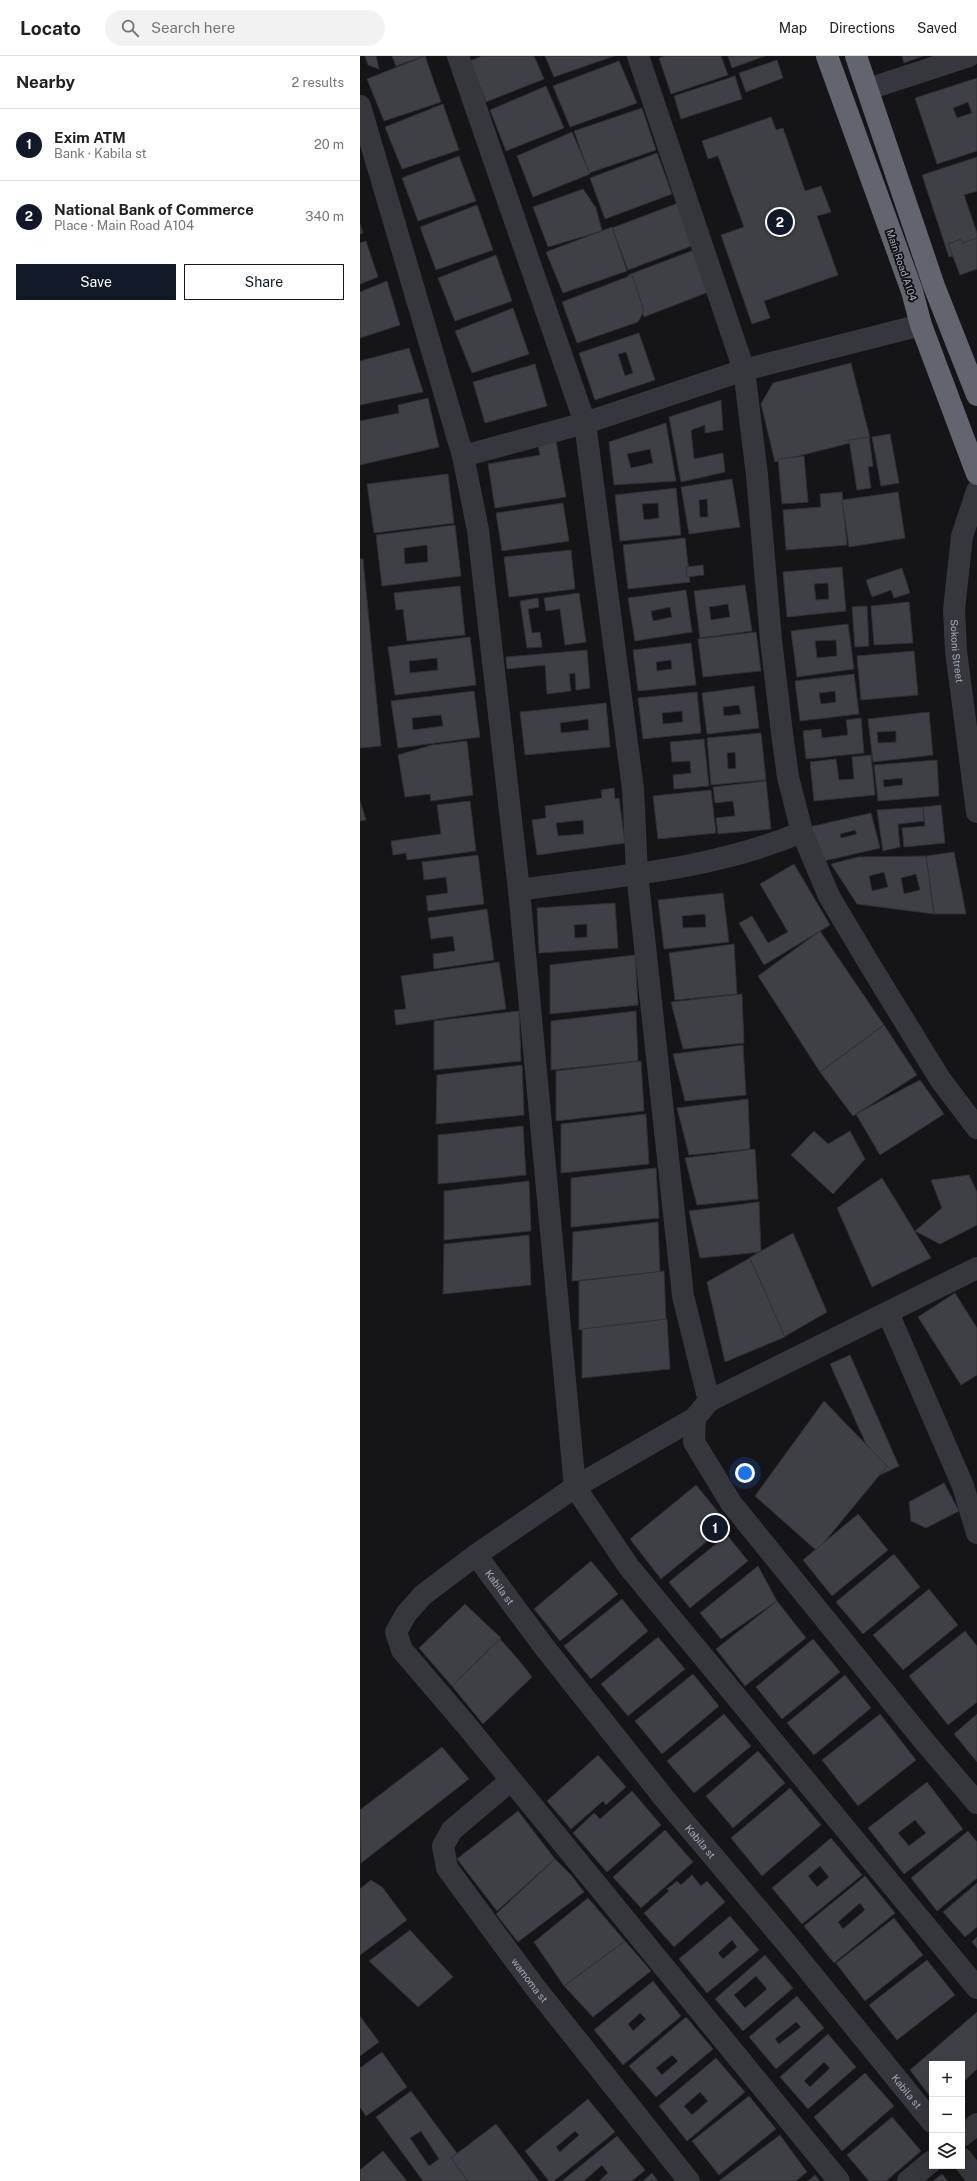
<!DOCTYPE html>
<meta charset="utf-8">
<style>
:root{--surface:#fff;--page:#f2f2f2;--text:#202124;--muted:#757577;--line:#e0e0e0;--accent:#111827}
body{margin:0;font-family:"Public Sans",sans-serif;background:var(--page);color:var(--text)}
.controls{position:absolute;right:12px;bottom:12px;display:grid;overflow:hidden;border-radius:0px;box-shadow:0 4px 16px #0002}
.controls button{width:36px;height:36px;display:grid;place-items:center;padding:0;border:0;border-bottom:1px solid var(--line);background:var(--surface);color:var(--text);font:20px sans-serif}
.you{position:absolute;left:385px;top:1417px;width:14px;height:14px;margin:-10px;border:3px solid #fff;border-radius:50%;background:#1a73e8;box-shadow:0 0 0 6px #1a73e833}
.badge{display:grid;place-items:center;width:26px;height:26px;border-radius:50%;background:var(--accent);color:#fff;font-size:13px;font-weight:700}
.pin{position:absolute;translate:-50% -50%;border:2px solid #fff;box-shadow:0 1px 4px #0006}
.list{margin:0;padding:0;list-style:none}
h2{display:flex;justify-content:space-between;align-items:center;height:52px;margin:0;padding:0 16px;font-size:17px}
h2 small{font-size:13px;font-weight:400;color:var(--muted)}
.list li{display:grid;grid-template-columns:26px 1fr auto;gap:12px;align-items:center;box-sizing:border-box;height:72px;padding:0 16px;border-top:1px solid var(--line)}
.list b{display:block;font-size:15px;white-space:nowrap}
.list p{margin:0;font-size:13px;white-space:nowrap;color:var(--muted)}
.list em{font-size:13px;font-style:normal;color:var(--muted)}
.actions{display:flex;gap:8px;padding:12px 16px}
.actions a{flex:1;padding:9px 0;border:1px solid var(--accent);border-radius:0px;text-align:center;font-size:14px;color:var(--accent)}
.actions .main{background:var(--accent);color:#fff}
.icon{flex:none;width:22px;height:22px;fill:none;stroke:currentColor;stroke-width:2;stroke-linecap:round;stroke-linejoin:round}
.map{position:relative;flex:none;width:617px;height:2125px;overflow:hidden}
header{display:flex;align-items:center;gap:24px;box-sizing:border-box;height:56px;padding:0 20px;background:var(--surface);border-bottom:1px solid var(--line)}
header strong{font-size:19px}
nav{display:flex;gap:22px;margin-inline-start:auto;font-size:14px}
.search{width:280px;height:36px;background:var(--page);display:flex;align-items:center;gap:10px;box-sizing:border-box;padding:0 14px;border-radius:22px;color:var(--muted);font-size:15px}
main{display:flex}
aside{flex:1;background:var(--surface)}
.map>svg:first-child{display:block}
.building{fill:#3f4045;stroke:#2f2f34;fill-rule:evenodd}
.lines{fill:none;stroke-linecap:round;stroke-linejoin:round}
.minor{stroke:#36373d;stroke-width:22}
.highway{stroke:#62656e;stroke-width:22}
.labels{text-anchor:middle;stroke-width:3.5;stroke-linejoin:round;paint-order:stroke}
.street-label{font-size:10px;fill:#a6acb9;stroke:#101013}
</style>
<header>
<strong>Locato</strong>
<div class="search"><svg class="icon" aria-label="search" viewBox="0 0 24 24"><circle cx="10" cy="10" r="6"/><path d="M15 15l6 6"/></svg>Search here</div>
<nav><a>Map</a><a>Directions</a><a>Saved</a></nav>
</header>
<main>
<aside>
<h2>Nearby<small>2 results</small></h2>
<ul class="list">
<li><span class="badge">1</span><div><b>Exim ATM</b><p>Bank · Kabila st</p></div><em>20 m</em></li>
<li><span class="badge">2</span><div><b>National Bank of Commerce</b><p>Place · Main Road A104</p></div><em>340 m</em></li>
</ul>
<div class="actions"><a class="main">Save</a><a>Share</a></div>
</aside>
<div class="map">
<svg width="617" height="2125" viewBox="0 0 617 2125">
<rect width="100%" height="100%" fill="#151518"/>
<!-- building -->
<g class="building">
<polygon points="5,0 16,0 19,13 8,9"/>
<polygon points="32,0 65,0 36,10"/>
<polygon points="65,0 81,46 24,65 7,23"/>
<polygon points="122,0 174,0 184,23 126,46 110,5"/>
<polygon points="185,0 254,0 194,21"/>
<polygon points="305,0 361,0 368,19 311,38 299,2"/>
<polygon points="368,0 405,0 372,12"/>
<polygon points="542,0 563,0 544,7"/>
<polygon points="417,4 423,22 386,36 379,17"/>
<polygon points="259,5 277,47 210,71 193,30"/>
<polygon points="375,20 382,43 321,63 314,40"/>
<path d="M617 22V95L577 108 555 42ZM608 46 612 57 597 62 593 52Z"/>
<polygon points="186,30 204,72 146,95 130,54"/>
<polygon points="83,48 99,94 42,113 25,71"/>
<polygon points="282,52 296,94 229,117 214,75"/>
<polygon points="411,61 416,74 423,72 445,135 461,130 471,156 457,160 478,219 404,245 410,262 392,268 361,179 384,171 358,100 348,103 342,85"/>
<polygon points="212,76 230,118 173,141 157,100"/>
<polygon points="297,97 312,138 245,163 230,122"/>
<polygon points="99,100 116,145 58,165 42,122"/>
<polygon points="617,101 617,135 604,139 617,177 617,191 589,201 562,119"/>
<polygon points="223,133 236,152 242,175 188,191 173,151"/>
<polygon points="318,147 334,189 268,214 252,172"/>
<polygon points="117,149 133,194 76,214 60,171"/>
<polygon points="0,168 3,177 0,178"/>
<polygon points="252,171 267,215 203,237 186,196"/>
<polygon points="617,182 617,213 600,219 588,188 601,183 603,187"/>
<polygon points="6,185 18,221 0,228 0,187"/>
<polygon points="334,194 351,235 284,261 268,219"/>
<polygon points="136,199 152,245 95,265 78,222"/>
<polygon points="272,219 284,255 278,266 217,287 202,246"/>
<polygon points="27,225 40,269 0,282 0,236"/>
<polygon points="153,252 169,298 112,317 95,275"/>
<path d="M279 277 295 324 235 344 219 297ZM266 296 273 317 265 320 258 298Z"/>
<polygon points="49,292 63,336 0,349 0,305"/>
<polygon points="491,307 510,382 415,406 401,348 413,327"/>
<polygon points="175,308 187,350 125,367 113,326"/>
<polygon points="68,342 79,391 0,409 0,365 39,357 38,349"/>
<polygon points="361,344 363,374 345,377 345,369 331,374 334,403 363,397 365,416 321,426 309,361"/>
<path d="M306 367 316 425 254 429 249 386ZM290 393 293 407 271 412 267 398Z"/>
<polygon points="530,378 539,427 521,430 512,381"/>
<polygon points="509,381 513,410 508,411 511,432 497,434 489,384"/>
<polygon points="196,385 206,441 135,452 128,408 180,399 178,388"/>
<polygon points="444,400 448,446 422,448 418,403"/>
<polygon points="88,418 94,467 14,477 7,428"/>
<path d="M372 423 380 471 329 478 321 431ZM347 443 348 461H340L339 444Z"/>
<path d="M316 432 321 479 260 485 255 439ZM298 447 299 462 284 464 282 448Z"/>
<polygon points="482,436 487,489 426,494 423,454 461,451 460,438"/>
<polygon points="538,436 545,482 489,491 482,444"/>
<polygon points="203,447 209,485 142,495 136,457"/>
<path d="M95 469 101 520 22 530 16 479ZM67 489 68 506 45 508 44 492Z"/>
<polygon points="325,482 330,526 268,533 263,489"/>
<polygon points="211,494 215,533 149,541 144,501"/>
<polygon points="0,503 3,503 21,690 0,692"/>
<polygon points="343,509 344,519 327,521 326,511"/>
<path d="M482 511 486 555 427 561 423 516ZM468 527 469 543 456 544 454 528Z"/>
<polygon points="542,512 550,537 534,542 531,534 512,541 506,524"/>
<path d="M385 529 392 575 340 582 334 535ZM368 548 370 561 351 564 349 551Z"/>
<polygon points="100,530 105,579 47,585 43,553 36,554 34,537"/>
<path d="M326 534 332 576 275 585 268 542ZM310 551 312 561 293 565 291 555Z"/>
<polygon points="219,537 226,586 205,589 200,553 186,555 184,542"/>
<polygon points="178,542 179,551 168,553 172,577 180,576 182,591 167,592 160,545"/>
<polygon points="549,546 553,587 514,589 511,550"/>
<polygon points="507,550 509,590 495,591 492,551"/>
<path d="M488 568 494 613 437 621 431 575ZM476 584 477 600 457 602 455 585Z"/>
<polygon points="396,576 401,615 343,621 338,583"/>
<path d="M110 581 116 629 35 639 28 591ZM77 602 78 614 50 617 49 605Z"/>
<path d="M331 587 336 629 278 635 273 594ZM311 604 312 613 297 615 296 606Z"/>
<polygon points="227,594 230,632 216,634 215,617 209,618 211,635 187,638 185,609 147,613 146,601"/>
<polygon points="554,595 558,639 501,644 497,600"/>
<path d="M494 618 499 658 440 665 435 625ZM475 635 476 646 461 648 459 637Z"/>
<path d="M394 630 399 672 347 678 342 637ZM379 649 381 658 364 660 363 651Z"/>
<path d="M114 635 120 681 38 692 31 645ZM81 659 83 670 53 674 52 662Z"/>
<path d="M337 636 341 677 283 683 278 642ZM322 655 323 666 303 668 302 657Z"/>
<path d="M246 647 250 691 165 699 160 656ZM228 663 229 674 201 677 200 667Z"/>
<path d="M569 656 573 699 513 706 508 663ZM536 675V686L518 687 517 676Z"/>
<polygon points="501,662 504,697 446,703 443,675 461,673 462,682 488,679 486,664"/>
<path d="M401 677 406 724 351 729 347 682ZM375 696 376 712 368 713 367 697Z"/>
<polygon points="344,683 349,730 314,733 313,719 331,717 330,705 312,706 310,686"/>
<polygon points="107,685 113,739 71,745 70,738 45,741 38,699 72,689"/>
<polygon points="511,699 515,739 454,745 450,706 476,703 479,724 494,723 492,701"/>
<path d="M577 704 579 740 518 745 514 709ZM542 722 543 729 524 731 523 724Z"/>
<polygon points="406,725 411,773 358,778 356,762 375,760 373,745 355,747 353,731"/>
<path d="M254 732 255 743 259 742 265 787 177 799 172 764 186 762 185 750 242 742 241 734ZM223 764 224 778 198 780 196 767Z"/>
<polygon points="351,734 356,777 298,783 293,740"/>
<polygon points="0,745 6,764 0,765"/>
<polygon points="110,745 116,795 47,804 46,797 33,799 31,785 81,778 77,749"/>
<polygon points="581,749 585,787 544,791 542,772 565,770 563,751"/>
<polygon points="563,751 564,765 538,768 540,791 523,795 517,754"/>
<path d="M511 757 520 792 464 805 449 771ZM495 774 497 778 481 782 480 778Z"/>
<polygon points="594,796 606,858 574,858 566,800"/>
<polygon points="118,799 124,848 68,855 66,840 88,837 86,821 64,824 62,806"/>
<path d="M566 800 574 858 497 848 471 808 498 801ZM524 816 528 831 512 835 509 820ZM556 818 560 834 544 838 541 822Z"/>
<polygon points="434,808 470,869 404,909 379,867 392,860 408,887 428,876 400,828"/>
<path d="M363 837 369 886 304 893 298 844ZM345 858 346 871 323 872 322 860Z"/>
<path d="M255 847 258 892 179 897 177 852ZM227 868V881L215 882 214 869Z"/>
<polygon points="127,853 134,904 74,913 73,898 95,895 93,880 71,883 68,862"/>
<polygon points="460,875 524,969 460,1016 398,920"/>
<polygon points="374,888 377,938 315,944 309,897"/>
<polygon points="275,899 278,949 190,958 190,909"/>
<polygon points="139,906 146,953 36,969 34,954 46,953 41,920"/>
<polygon points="382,938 384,987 323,993 311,946"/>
<polygon points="159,955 161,1005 74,1014 74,965"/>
<polygon points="276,955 278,1005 191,1014 191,965"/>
<polygon points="524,969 557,1019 493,1060 460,1016"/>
<polygon points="383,989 386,1039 325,1045 313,998"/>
<polygon points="281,1005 284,1055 196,1065 196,1015"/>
<polygon points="162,1009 164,1059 76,1068 77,1019"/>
<polygon points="560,1024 584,1058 520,1099 496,1058"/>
<polygon points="388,1043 390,1093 329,1099 317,1052"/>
<polygon points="286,1058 289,1108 201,1117 201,1068"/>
<polygon points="163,1070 166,1119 78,1128 78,1079"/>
<polygon points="454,1075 468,1088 490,1075 505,1103 473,1138 431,1099"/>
<polygon points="395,1093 398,1143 337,1149 325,1102"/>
<polygon points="296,1112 299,1162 211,1171 211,1122"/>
<polygon points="609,1119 617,1136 617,1169 580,1188 555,1175 582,1152 571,1124"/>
<polygon points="522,1122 571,1202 512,1231 477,1152"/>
<polygon points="169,1125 171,1175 84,1184 84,1135"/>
<polygon points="399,1146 401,1196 340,1202 329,1155"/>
<polygon points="298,1166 300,1216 212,1225 213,1176"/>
<polygon points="433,1177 467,1256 422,1282 389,1202"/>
<polygon points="169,1179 171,1229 83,1238 84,1188"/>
<polygon points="390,1202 425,1281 365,1306 347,1226"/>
<polygon points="304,1215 306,1265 219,1274 219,1225"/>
<polygon points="595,1237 617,1272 617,1319 601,1329 558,1261"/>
<polygon points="307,1263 310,1313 222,1322 222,1273"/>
<polygon points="490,1299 539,1410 520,1419 470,1308"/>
<polygon points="464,1345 527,1410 457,1495 395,1440"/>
<polygon points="584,1427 599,1455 566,1472 551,1465 549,1446"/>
<polygon points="336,1429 368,1468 301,1523 270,1483"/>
<polygon points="498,1458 528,1494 472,1540 443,1504"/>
<polygon points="367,1479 388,1505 330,1552 309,1526"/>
<polygon points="534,1498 560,1531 503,1578 476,1546"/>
<polygon points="231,1505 258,1538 200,1585 174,1553"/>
<polygon points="398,1510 417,1545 361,1583 340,1557"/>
<polygon points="569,1533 598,1569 543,1614 513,1579"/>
<polygon points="262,1543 288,1575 231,1623 204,1590"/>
<polygon points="417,1545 446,1582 385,1630 356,1593"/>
<polygon points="105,1548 141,1582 92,1630 59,1592"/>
<polygon points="605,1575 617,1590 617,1646 588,1669 549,1620"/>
<polygon points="298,1581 325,1613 268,1660 241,1628"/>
<polygon points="140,1583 157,1602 172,1621 123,1668 92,1630"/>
<polygon points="453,1583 480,1616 422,1663 396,1631"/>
<polygon points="333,1618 359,1650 302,1698 275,1665"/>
<polygon points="485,1619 511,1652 454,1699 427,1667"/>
<polygon points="364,1658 391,1690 334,1737 307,1705"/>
<polygon points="520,1658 556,1704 498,1750 462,1704"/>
<polygon points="617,1658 617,1706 594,1678"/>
<polygon points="82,1691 109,1723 1,1807 0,1754"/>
<polygon points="398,1695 425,1727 373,1772 346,1740"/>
<polygon points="238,1699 266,1731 246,1749 243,1745 211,1773 187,1745"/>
<path d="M567 1726 603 1773 544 1818 508 1772ZM555 1764 566 1777 549 1790 538 1777Z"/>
<polygon points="430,1732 461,1769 402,1820 371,1782"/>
<polygon points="272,1735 301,1769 247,1816 213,1777 234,1757 240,1763"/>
<polygon points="158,1755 195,1803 137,1855 97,1803"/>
<polygon points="305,1774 333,1806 281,1852 253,1821"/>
<polygon points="608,1775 617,1786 617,1822 577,1855 551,1822"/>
<path d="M471 1782 502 1819 442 1868 412 1832ZM460 1810 469 1821 457 1831 448 1820Z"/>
<polygon points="195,1803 211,1819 224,1836 158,1886 136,1858"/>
<polygon points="332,1819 341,1830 347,1825 365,1846 314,1891 284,1857 309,1835 307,1833 317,1825 321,1829"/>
<path d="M505 1820 535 1857 474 1907 444 1870ZM500 1847 505 1854 483 1873 478 1866Z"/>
<polygon points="11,1824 22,1831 47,1864 0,1899 0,1833"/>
<polygon points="617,1827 617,1871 605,1881 583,1856"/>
<polygon points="228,1842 265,1885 204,1930 174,1886"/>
<path d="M370 1860 399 1894 347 1937 319 1903ZM372 1884 377 1891 363 1903 358 1897Z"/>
<polygon points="534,1862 563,1899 505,1945 476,1907"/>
<polygon points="50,1874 93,1921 58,1951 9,1905"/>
<polygon points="617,1881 617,1892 612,1886"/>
<polygon points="265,1885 291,1915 233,1961 204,1930"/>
<path d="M405 1899 433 1932 383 1975 355 1943ZM396 1920 407 1933 385 1952 374 1939Z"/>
<polygon points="567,1904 595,1939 537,1984 509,1949"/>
<path d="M293 1925 321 1960 263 2009 234 1974ZM280 1957 286 1963 273 1975 268 1968Z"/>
<path d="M437 1940 464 1972 416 2013 389 1981ZM436 1966 441 1971 419 1988 415 1983Z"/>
<polygon points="617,1956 617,2013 602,2027 602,2008 572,2008 572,2043 550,2014"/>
<polygon points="0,1960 19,1986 0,2000"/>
<path d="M326 1961 353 1993 296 2041 269 2010ZM312 1999 318 2005 302 2019 296 2012Z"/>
<path d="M468 1978 496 2011 448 2053 420 2021ZM464 2006 470 2012 450 2031 444 2025Z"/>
<polygon points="22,1996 47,2031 6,2060 0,2051 0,2012"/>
<path d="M356 2002 385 2036 327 2085 299 2050ZM340 2036 348 2045 332 2059 324 2050Z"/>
<polygon points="505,2017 534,2050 482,2095 454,2061"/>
<path d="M51 2035 113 2119 106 2125H63L16 2061ZM61 2075 79 2103 69 2110 50 2082Z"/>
<polygon points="389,2040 416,2073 359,2119 332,2085"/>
<path d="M228 2043 255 2076 194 2125H189L165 2095ZM215 2075 219 2079 200 2096 196 2091Z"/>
<polygon points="532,2061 561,2095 526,2125 509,2125 487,2099"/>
<polygon points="136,2068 179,2125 108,2125 91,2102"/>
<polygon points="420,2079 447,2116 436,2125 359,2125"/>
<polygon points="257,2080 285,2114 272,2125 239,2125 248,2117 242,2109 224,2125 202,2125"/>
<polygon points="23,2095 47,2125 0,2125 0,2114"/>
<polygon points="292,2117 298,2125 283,2125"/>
<polygon points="582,2118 588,2125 573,2125"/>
<polygon points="455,2119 460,2125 448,2125"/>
</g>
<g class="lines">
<!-- minor -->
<g class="minor">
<polyline points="98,0 225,367 273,733 277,817 323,1240 349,1345"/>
<polyline points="278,0 384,314 397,419 411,584 422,677 428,721 442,776 469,840 510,909 580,1023 617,1072"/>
<polyline points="508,33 609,0"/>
<polyline points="0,50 103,400 118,474 159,834 215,1431 269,1511 617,1932"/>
<polyline points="103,400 225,367 384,314 561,269"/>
<path id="s1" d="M617 435 602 480 594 554 596 595 617 756"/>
<path d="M159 834C254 820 353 814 442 776"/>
<polyline points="617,1212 349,1345 335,1362 334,1386 371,1447 564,1685 617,1747"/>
<polyline points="528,1257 603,1430 617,1477"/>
<polyline points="335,1362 215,1431 116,1499 63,1539 46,1558 36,1576 42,1594 107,1670 479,2125"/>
<path id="s2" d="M116 1499 185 1592 304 1742 428 1889 572 2066"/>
<path id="s3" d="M150 1725 92 1774 83 1790 87 1812 174 1930 329 2125"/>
<polyline points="602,2080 617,2068"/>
<polyline points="602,2103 617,2122"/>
<polyline points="548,2125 572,2105"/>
</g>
<!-- highway -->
<g class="highway">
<polyline points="467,0 552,235 561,269 617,418"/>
<polyline points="496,0 574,230 617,339"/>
</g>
</g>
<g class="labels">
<!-- street labels -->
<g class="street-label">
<text transform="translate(542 209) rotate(71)" y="4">Main Road A104</text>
<text dy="4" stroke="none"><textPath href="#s1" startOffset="163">Sokoni Street</textPath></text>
<text dy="4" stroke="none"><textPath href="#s2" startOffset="40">Kabila st</textPath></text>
<text dy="4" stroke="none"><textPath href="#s2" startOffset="364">Kabila st</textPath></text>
<text dy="4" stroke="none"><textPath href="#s3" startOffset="256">wamoma st</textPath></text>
<text dy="4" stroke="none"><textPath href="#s2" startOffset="688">Kabila st</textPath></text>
</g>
</g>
</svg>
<div class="controls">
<button>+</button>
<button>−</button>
<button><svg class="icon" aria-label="layers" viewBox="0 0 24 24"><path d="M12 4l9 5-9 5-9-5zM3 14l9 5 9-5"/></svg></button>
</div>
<div class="you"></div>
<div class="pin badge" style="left:355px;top:1472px">1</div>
<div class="pin badge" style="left:420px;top:166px">2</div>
</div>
</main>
